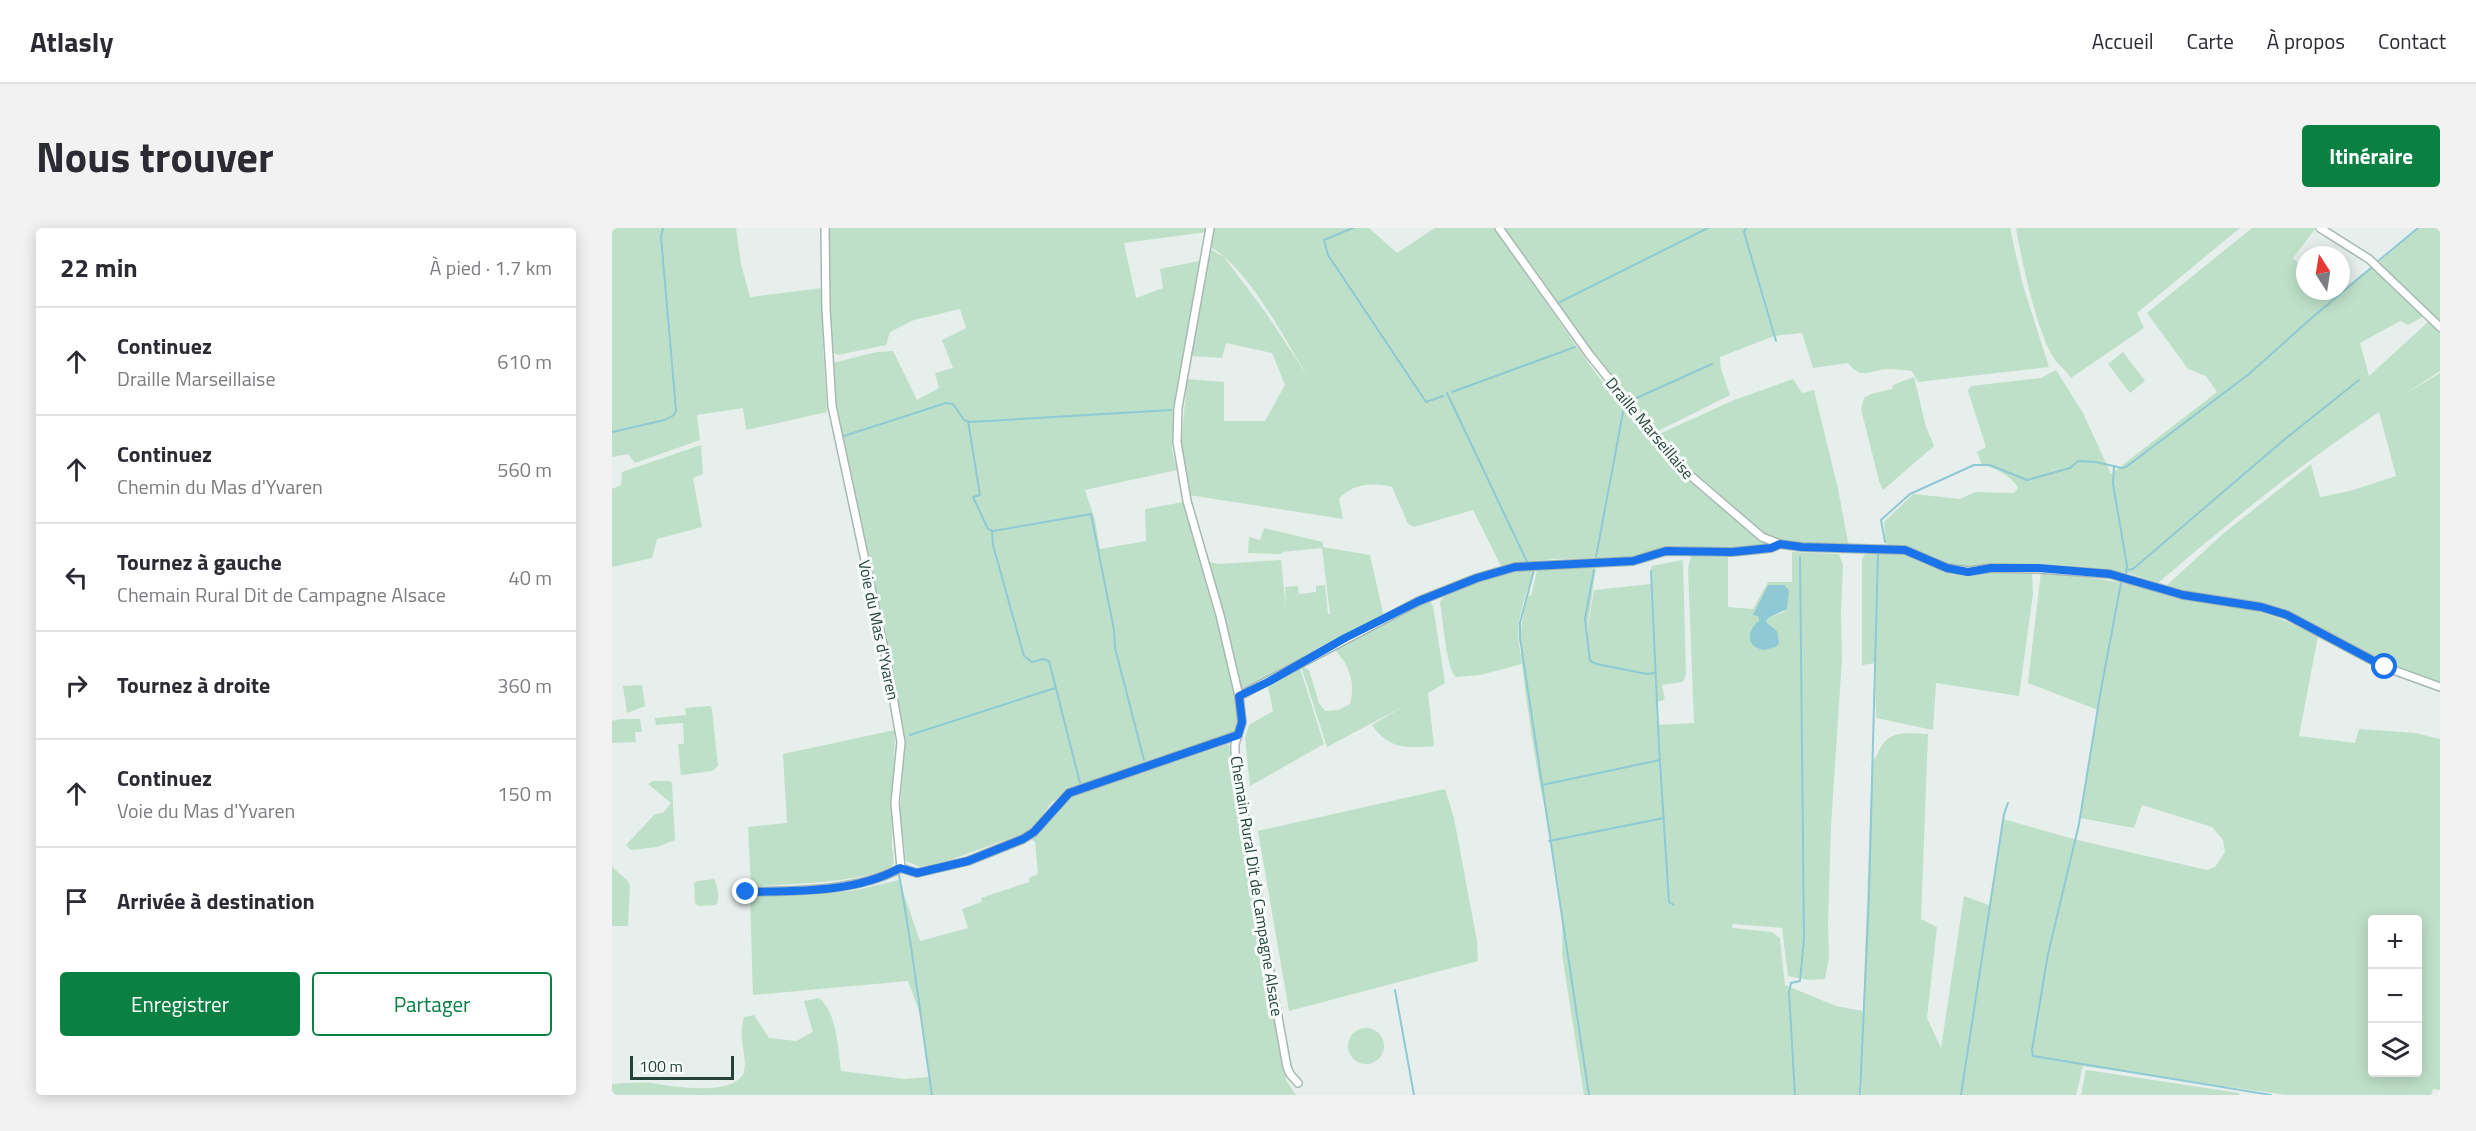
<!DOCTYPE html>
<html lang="fr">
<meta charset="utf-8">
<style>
:root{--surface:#fff;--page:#f2f2f3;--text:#2b2b33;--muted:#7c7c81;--line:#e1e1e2;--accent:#0b8043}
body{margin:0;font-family:"Titillium Web",sans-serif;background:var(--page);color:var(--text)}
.controls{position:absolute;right:18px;bottom:18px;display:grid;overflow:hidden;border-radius:6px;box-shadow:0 3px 15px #0003}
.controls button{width:54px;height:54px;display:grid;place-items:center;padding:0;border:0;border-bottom:2px solid var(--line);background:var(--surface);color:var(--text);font:30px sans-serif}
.compass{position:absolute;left:1684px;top:18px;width:54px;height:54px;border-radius:50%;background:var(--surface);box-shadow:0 3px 15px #0003;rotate:348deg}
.scale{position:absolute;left:18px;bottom:15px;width:104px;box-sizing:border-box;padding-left:6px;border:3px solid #24423a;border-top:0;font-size:16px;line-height:21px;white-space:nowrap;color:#24423a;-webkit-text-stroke:4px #f7fbf9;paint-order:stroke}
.stop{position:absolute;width:18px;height:18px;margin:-14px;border:4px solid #1a73e8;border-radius:50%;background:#fff}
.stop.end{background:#1a73e8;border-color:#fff;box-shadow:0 2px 6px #0008}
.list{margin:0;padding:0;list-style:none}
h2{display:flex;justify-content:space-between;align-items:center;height:78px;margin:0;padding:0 24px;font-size:26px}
h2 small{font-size:20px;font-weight:400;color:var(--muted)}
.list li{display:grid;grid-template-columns:39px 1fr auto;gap:18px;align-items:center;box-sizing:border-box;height:108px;padding:0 24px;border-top:2px solid var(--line)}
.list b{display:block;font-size:22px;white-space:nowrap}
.list p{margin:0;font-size:20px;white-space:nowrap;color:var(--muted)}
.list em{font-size:20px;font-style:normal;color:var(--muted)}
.actions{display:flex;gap:12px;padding:18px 24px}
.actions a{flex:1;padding:14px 0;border:2px solid var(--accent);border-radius:6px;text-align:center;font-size:21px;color:var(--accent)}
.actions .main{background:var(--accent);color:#fff}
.icon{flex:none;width:33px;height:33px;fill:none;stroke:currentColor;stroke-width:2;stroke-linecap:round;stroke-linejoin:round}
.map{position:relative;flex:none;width:1828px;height:867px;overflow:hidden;border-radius:6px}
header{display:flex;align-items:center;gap:36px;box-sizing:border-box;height:84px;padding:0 30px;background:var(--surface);border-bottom:2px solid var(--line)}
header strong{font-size:28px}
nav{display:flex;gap:33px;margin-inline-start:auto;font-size:21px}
.intro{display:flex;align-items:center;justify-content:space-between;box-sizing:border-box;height:144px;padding:0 36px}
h1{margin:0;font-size:42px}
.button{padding:15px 27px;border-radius:6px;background:var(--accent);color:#fff;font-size:21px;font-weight:700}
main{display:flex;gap:36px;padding:0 36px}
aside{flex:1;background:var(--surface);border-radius:6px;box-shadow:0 3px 15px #0003}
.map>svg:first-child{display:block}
.green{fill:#bfe0c8;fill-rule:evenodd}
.water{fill:#8ec9d4}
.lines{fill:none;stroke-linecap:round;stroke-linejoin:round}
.stream{stroke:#8ec9d4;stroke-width:2}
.minor-casing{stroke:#a8b8b2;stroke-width:10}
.minor{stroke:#fff;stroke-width:7}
.route{stroke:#1a73e8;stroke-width:8}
.labels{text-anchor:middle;stroke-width:6;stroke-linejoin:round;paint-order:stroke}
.street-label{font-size:16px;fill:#24423a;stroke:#f7fbf9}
</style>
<header>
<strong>Atlasly</strong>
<nav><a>Accueil</a><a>Carte</a><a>À propos</a><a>Contact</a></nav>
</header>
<div class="intro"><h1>Nous trouver</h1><a class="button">Itinéraire</a></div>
<main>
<aside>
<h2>22 min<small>À pied · 1.7 km</small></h2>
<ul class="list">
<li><svg class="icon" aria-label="ahead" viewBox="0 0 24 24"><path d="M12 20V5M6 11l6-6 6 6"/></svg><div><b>Continuez</b><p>Draille Marseillaise</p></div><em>610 m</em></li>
<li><svg class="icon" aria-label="ahead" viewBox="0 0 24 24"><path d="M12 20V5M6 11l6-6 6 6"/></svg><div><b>Continuez</b><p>Chemin du Mas d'Yvaren</p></div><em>560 m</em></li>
<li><svg class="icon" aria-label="left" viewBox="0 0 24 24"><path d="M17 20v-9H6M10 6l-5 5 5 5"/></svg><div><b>Tournez à gauche</b><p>Chemain Rural Dit de Campagne Alsace</p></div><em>40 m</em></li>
<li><svg class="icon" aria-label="right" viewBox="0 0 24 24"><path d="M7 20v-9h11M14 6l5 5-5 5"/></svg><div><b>Tournez à droite</b></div><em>360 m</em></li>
<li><svg class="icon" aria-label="ahead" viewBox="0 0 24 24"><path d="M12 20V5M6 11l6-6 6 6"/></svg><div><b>Continuez</b><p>Voie du Mas d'Yvaren</p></div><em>150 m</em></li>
<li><svg class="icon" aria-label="arrive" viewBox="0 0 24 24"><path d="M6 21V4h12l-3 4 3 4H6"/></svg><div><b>Arrivée à destination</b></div></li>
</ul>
<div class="actions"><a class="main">Enregistrer</a><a>Partager</a></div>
</aside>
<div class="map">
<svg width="1828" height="867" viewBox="0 0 1828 867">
<rect width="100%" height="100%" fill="#e6efeb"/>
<!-- green -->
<g class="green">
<polygon points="0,0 124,0 129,36 138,69 210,60 211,120 215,184 134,202 131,180 85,187 88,212 23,235 16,226 0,229"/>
<polygon points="216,0 596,0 595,4 512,15 524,70 551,60 548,41 591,32 563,167 560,222 565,242 473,262 483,292 488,321 534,313 533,281 571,274 608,406 623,467 626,494 623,502 619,506 454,563 439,575 426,594 413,605 335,633 308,639 294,633 288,584 293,510 272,397 223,181 220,135 265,124 281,123 305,172 327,160 323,145 341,140 330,112 354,100 348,81 302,92 278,104 274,117 226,127 219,124"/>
<path d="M601 0H757L785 25 823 0H883C950 96 1012 199 1103 275 1120 288 1136 302 1155 313V318L1055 322 1017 330 943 331 914 334 890 340 861 282 802 299 796 296 780 259C762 254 739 256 727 271L731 291 577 267 569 221 575 151 612 154V193H653L673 157 660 125 614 115 610 130 580 128 598 21 612 29 654 85 696 149C672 110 638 43 599 19Z"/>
<path d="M890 0H1398L1410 54 1437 139 1306 154 1300 143C1292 142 1284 141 1276 141 1257 142 1250 153 1236 135L1201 140 1190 105 1162 108 1108 129 1109 141 1118 167 1044 204 972 116 941 70Z"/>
<path d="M1404 0H1628L1525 85 1532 100 1459 150C1454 143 1446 136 1441 129 1424 101 1410 34 1404 0Z"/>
<path d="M1640 0H1704L1681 30 1693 43V63H1712L1720 70 1760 38 1812 88 1796 97 1788 93 1748 115 1757 148 1817 93 1828 104V143L1793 166 1828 145V456L1778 437 1682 387 1647 375 1599 369 1554 358 1612 305 1699 236 1708 269 1738 263 1784 248 1767 184C1689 236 1617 294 1546 355L1517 345 1421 337 1362 341 1332 336 1307 325 1274 316 1272 294 1301 266 1348 271 1363 264 1402 265 1406 260C1400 248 1383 240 1370 237L1365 224 1374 219 1356 163 1359 158 1429 150 1444 142 1471 185 1499 246 1605 164 1594 148 1576 141 1535 85Z"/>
<polygon points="1807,0 1828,0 1828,96 1768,38 1767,34"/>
<polygon points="1511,124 1533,153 1518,165 1496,136"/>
<polygon points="1302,149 1314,199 1322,218 1271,262 1267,253 1249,181 1252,170 1259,166 1280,161 1281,157"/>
<polygon points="1181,151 1190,165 1202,162 1226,261 1237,319 1176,316 1152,307 1071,239 1045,207 1122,172"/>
<polygon points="89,217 91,246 81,250 90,299 45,311 40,330 0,339 0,261 9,257 10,244"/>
<polygon points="652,300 711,314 711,319 758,327 772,389 741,403 631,463 628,462 597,334 607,336 669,332 674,382 673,359 686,358 687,366 704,364 704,358 713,357 716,386 718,386 710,320 670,324 670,326 636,325 637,309 648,312"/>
<path d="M1180 324 1227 326 1231 337 1229 386 1230 431 1219 598 1216 696 1217 729 1213 751 1196 752 1176 748 1170 700 1121 696 1120 700 1160 704 1168 710 1173 757 1224 778 1251 783 1260 534C1265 528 1267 523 1270 517 1280 501 1301 506 1316 506L1309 691 1325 699 1315 790 1329 820 1352 668 1377 677 1391 591 1461 611 1595 642 1603 639 1613 624 1611 612 1600 599 1530 577 1522 600 1468 590 1486 482 1416 455 1429 344C1481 349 1529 357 1580 368 1628 378 1662 385 1706 408L1687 508 1743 515 1747 501 1803 505 1828 511V862L1821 861 1819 867H1675L1471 838 1464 867H1250V843L1249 867H972L950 726C953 672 939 615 929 562 921 520 915 478 910 436L868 447 844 449C834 441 831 390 828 375L832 367 865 352 923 340C913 370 901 396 909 427V401L915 368H919L925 342 984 339 973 419 982 362 1040 356 1039 338 1071 332 1074 446 1071 454 1050 457 1053 472 1044 474 1045 497 1082 495 1076 340 1079 328 1116 329V379L1141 381 1156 354H1180ZM1175 359 1172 384 1156 390 1154 394 1165 403 1164 419 1146 421 1138 410 1147 393 1146 388ZM1760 692H1806V844H1760Z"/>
<polygon points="1258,324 1294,325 1344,346 1416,343 1420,345 1421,366 1407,468 1324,455 1321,502 1264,490 1263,435 1250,437 1250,332 1252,327"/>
<path d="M817 372 821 378 833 455 816 465 822 518C794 520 778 522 760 497L792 478 715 519 689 438 697 442 707 475 713 483 726 482 738 476C744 454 737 436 722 421Z"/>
<polygon points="688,440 712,516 638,558 633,510 637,497 661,483 656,459"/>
<polygon points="30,457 33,478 15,485 11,458"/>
<polygon points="98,478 100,481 106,538 100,543 69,547 66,516 72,516 71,495 44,497 43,490 74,487 73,480"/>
<polygon points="8,491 28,491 30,504 23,504 24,514 0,515 0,493"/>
<path d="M283 502 280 618 282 634 279 640C235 656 186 655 139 659L136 599 175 595 171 526Z"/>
<path d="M617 516 645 699 674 852 684 867H0V856C15 855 31 853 46 856 69 860 124 867 132 844 136 828 125 812 132 789L142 787 157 810 184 813 201 804 192 773 207 770C225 784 226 821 229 843L293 851 318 849 307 783 296 753 141 767 138 667 240 663 287 652 308 713 356 700 350 681 370 674 369 670 417 654V650L426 646 423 614 419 611C436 599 444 581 459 568Z"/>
<polygon points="41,553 58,553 60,555 63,612 45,619 19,622 14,617 43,586 51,585 59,575 36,556"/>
<polygon points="833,561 842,590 865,713 866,733 677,783 646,603"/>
<polygon points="0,639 15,652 18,658 16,698 0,698"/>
<path d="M102 651C106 657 108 672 104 677L86 678 83 675 82 655 86 653Z"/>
<circle cx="754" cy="818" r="18"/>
<polygon points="1474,842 1475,842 1627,865 1627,867 1469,867"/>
</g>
<!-- water -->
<path class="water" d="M1156 357H1172L1177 362 1175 381 1156 390 1154 394 1165 403 1167 415 1164 419 1152 422C1133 419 1135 402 1147 393L1146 388 1141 387Z"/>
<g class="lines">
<!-- stream -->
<g class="stream">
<polyline points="741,0 712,12 716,27 814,174 831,168"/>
<polyline points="1134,0 1132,4 1164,113"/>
<polyline points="1765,34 1806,0"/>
<polyline points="948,74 1096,0"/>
<polyline points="840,164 963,119"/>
<polyline points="835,165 916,336"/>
<polyline points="1020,172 1100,136"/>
<polyline points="356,193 368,267 361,269 376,301 381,303 479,286 502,402 503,420 532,532"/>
<polyline points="0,204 53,192 62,187 64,182 49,9 51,0"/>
<polyline points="232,208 334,175 341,176 352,192 358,194 559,182"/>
<polyline points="1502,238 1501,256 1515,338 1514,347"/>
<polyline points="380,303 381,317 412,428 420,434 431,431 437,433 468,555"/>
<polyline points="1273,314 1269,292 1298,266 1362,237 1378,237 1415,252 1458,240 1466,233 1484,234 1510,240 1514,239 1637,146 1695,94 1759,40"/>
<polyline points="984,329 1012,179"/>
<polyline points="922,342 908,395 908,410 977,867"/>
<polyline points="982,342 973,391 978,433 985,436 1035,446 1043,445"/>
<polyline points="1514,342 1521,341 1673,211 1747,152"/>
<polyline points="1039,343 1047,519 1057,674 1062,677"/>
<polyline points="1509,355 1488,467 1467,596 1436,726 1420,822 1421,828 1659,867"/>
<polyline points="298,507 443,460"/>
<polyline points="930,557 1048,532"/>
<polyline points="937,613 1052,590"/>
<path d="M287 647C301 720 309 794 320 867"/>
<polyline points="783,762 802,867"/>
<polyline points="1183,867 1177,764 1179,755 1188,753 1192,711 1188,329"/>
<polyline points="1248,867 1257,668 1266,325"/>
<polyline points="1349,867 1392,586 1396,575"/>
</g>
<!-- minor casing -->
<g class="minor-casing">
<g id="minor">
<polyline points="598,0 566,180 565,214 575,273 608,387 627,468 630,494 623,516 623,524 649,694 675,839 678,846 686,855"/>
<polyline points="887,0 977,126 1065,236 1150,309 1168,316 1190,319 1293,322 1335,340 1357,343 1379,340 1426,341 1498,346 1571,367 1649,379 1675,387 1773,439 1828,459"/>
<polyline points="1708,0 1757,31 1828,99"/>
<polyline points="627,468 807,373 865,350 903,339 1021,333 1054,323 1120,324 1159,320 1168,316"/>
<polyline points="289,640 305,645 356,633 411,611 422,604 457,565 626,507"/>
<path d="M126 664C178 663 242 665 289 640L283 575 289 514 275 435 220 178 214 81 213 0"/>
</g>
</g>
<!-- minor -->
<use href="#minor" class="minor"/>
</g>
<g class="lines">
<!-- route -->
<path class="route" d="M134 664C185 663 243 665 288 640L305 645 356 633 411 611 422 604 457 565 626 507 630 494 627 468 656 454 733 410 807 373 865 350 903 339 1021 333 1054 323 1120 324 1159 320 1168 316 1190 319 1293 322 1335 340 1356 344 1379 340H1426L1498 346 1571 367 1649 379 1675 387 1773 439"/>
</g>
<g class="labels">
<!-- street labels -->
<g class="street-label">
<text transform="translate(1038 200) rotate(50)" y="6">Draille Marseillaise</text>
<text transform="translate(267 402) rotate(78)" y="6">Voie du Mas d'Yvaren</text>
<text transform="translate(645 658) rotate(81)" y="6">Chemain Rural Dit de Campagne Alsace</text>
</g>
</g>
</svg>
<div class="controls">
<button>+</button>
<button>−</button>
<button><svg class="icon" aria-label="layers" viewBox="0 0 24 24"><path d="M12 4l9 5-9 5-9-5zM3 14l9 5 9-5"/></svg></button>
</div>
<svg class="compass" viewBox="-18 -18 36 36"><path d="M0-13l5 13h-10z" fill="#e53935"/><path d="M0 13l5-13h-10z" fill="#7c7c81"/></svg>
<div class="scale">100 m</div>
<div class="stop" style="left:1773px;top:439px"></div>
<div class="stop end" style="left:134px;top:664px"></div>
</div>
</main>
